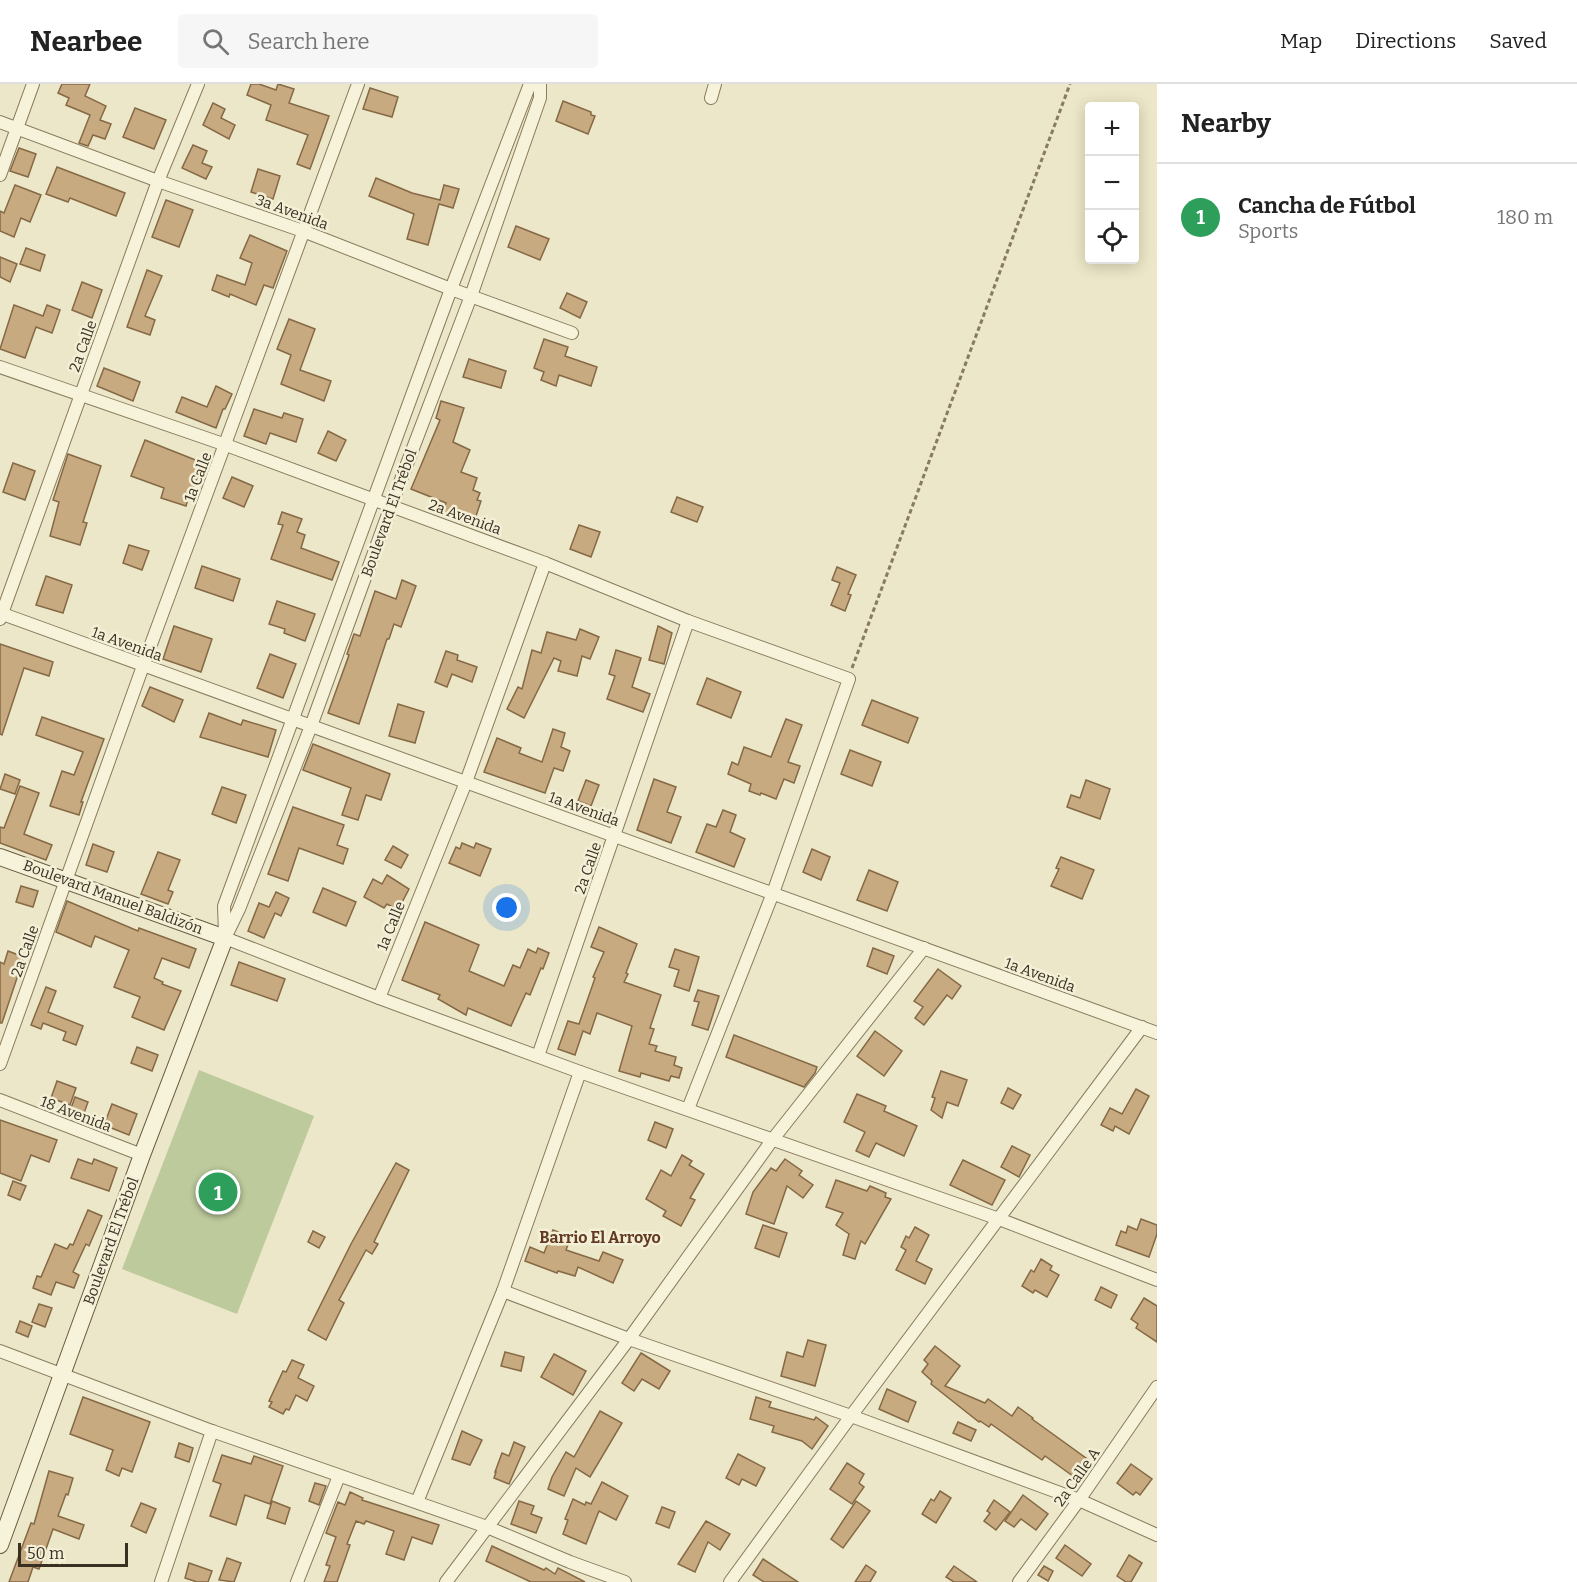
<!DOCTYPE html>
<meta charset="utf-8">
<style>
:root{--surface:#fff;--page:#f6f6f6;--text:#222;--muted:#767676;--line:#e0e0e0;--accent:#7c3aed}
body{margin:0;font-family:Bitter,serif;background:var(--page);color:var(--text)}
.controls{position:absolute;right:18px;top:18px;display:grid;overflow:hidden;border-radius:6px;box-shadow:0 3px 15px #0003}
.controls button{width:54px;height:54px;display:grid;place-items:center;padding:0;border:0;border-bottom:2px solid var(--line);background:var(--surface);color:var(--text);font:30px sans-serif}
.scale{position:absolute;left:18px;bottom:15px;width:110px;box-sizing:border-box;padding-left:6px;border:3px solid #393021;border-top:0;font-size:16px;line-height:21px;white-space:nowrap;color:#393021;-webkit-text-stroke:4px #f4f0d7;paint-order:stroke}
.you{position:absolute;left:507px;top:824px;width:21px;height:21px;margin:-15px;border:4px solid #fff;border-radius:50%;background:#1a73e8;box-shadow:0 0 0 9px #1a73e833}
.badge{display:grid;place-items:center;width:39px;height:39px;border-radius:50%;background:var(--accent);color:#fff;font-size:20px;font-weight:700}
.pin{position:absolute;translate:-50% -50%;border:3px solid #fff;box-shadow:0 2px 6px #0006}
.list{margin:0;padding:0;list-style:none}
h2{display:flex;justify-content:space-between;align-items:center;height:78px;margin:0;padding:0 24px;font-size:26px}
h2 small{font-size:20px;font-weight:400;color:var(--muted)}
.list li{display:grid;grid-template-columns:39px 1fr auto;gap:18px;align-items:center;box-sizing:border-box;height:108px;padding:0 24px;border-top:2px solid var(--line)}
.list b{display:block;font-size:22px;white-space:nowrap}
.list p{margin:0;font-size:20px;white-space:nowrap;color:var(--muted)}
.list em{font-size:20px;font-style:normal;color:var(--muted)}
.icon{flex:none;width:33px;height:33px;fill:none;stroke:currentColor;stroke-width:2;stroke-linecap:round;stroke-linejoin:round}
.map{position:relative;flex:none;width:1157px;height:1498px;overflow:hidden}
header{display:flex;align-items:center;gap:36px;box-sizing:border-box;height:84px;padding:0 30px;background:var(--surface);border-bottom:2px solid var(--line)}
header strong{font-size:28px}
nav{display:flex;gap:33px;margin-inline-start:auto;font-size:21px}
.search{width:420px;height:54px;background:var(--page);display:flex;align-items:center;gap:15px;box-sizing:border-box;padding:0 21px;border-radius:6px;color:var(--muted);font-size:22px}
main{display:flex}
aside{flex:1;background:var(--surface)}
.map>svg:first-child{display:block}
.green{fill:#bdca9c}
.building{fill:#c8aa80;stroke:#856945;stroke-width:1.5}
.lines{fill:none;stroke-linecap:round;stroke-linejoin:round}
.street-casing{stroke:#887b5e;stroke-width:14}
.secondary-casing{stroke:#695c41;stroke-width:18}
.path{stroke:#887b5e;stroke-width:3;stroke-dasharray:4.5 3;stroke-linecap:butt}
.street{stroke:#f7f3db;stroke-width:12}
.secondary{stroke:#f7f3db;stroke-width:16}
.labels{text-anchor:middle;stroke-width:5;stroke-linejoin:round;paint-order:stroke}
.street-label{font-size:15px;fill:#393021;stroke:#f4f0d7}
.neighbourhood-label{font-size:16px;font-weight:bold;fill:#633a22;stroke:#f4f0d7}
</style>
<header>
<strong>Nearbee</strong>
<div class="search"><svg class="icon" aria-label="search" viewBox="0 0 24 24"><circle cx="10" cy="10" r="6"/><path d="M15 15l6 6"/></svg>Search here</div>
<nav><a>Map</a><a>Directions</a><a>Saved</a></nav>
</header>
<main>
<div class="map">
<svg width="1157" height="1498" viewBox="0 0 1157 1498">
<rect width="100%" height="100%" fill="#ece7c8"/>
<!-- green -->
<polygon class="green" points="199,986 314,1032 237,1230 122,1185"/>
<!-- building -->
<g class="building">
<polygon points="62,0 90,0 85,12 106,22 100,36 111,40 105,55 93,51 88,62 79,59 90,31 66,21 69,14 58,9"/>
<polygon points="251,0 259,0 276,6 278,0 294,5 289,19 329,32 310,85 297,80 308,51 266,36 271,21 247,11"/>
<polygon points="370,4 398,13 392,33 363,25"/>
<polygon points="563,17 591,28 591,31 595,32 588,50 556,37"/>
<polygon points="213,19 225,25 221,34 235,41 229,55 203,41"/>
<polygon points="135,24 166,36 154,65 123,53"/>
<polygon points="193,61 207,67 202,79 212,83 206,95 182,84"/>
<polygon points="19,64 36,70 28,93 10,87"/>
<polygon points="57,83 125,109 116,132 70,114 68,118 46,110"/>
<polygon points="258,85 280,92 273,115 251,108"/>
<polygon points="376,94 412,109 440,116 444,101 459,105 453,124 439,120 428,161 407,155 414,130 369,112"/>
<polygon points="15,101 41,111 30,138 21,134 14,153 0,147 0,127 4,129"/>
<polygon points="166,116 193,126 179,163 152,153"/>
<polygon points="516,142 549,155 540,176 508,163"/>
<polygon points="250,151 287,167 273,204 264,201 256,221 230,210 229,213 212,206 217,191 245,201 252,179 240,174"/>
<polygon points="26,164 45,171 40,187 20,180"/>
<polygon points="0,173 17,180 10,198 0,193"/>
<polygon points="147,186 162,192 145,232 155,236 150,251 127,243"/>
<polygon points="82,198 102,206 92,234 72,226"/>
<polygon points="567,209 587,218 580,234 560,224"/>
<polygon points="14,221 43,232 47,221 60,226 52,249 36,243 25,274 0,265"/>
<polygon points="289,235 315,245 300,286 331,297 324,317 281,300 291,271 277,265"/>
<polygon points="544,255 568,263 565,272 597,283 591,302 559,291 556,302 541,296 544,288 534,284"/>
<polygon points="469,275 506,287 501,304 463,293"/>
<polygon points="104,284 140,298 133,317 97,302"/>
<polygon points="216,302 232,310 225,325 223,325 216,344 176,328 182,313 207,323"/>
<polygon points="441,317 464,324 453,358 470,366 461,388 477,394 473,406 480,409 477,416 481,417 473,441 442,430 446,419 411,405 440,336 436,334"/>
<polygon points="254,325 282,334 284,329 303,335 296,358 270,349 266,360 244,352"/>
<polygon points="328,347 346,356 336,377 318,369"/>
<polygon points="145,356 203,379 193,404 191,404 186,422 161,414 164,404 131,392"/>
<polygon points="68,370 101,382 83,438 87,439 80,461 50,452 59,418 53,416"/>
<polygon points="13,379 35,387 25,416 3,408"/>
<polygon points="232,393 253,402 244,423 223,414"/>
<polygon points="677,413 703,423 697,438 671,428"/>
<polygon points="282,428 302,435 297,448 305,451 301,464 339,478 332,496 271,475 283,441 278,440"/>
<polygon points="579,441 600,448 591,473 570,465"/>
<polygon points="129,461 149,467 142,486 123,479"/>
<polygon points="202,482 240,495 233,517 195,504"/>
<polygon points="837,483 856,491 848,510 851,511 845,527 831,521 840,499 832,496"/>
<polygon points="46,492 72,501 63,529 36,521"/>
<polygon points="402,496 416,502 401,543 394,540 389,555 387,555 359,640 328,629 349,571 347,570 354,550 360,552 375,507 396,515"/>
<polygon points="277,517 315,530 305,557 284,549 285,545 269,540"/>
<polygon points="174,542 212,555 201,588 163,575"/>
<polygon points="658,542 672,549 664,580 649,576"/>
<polygon points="580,545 599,553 590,575 582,572 577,592 558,587 561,577 554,574 524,634 507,625 518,603 522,605 532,566 541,569 547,548 576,556"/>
<polygon points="0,560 53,578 49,592 24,584 2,651 0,650"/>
<polygon points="616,566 641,574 632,603 650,610 643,628 607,615 615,592 609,590"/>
<polygon points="446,567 458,571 457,576 477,583 472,598 452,590 447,603 435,598"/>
<polygon points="270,570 296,580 283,614 257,604"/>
<polygon points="707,594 741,608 731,634 697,620"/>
<polygon points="150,603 183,616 174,638 142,622"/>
<polygon points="872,616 918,634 908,659 862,641"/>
<polygon points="398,620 424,628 415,659 389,652"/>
<polygon points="209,629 241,641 243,636 276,646 268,673 200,653"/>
<polygon points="42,633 104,655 81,718 83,718 79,731 50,722 62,687 74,691 83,668 36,651"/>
<polygon points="786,635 802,641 788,678 800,682 794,699 784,695 776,715 761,709 760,711 749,707 751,700 728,690 732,678 738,681 744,663 771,673"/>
<polygon points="553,645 565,649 561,663 570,667 563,687 554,684 545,709 484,688 497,654 521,664 519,669 542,678"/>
<polygon points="313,660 390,690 381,716 366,711 358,736 342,731 351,704 303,686"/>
<polygon points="850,666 881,678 872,702 841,690"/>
<polygon points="5,690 20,696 15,710 0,705"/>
<polygon points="654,695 676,703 667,728 681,733 671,759 637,746"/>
<polygon points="586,696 599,701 591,722 578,717"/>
<polygon points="1086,696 1110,705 1100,735 1067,723 1071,711 1080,714"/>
<polygon points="20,702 39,709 24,750 52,761 46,776 0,759 0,743 4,744"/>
<polygon points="222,703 246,711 236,739 212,730"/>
<polygon points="293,723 344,741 337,761 348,765 343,780 299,764 288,797 268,790"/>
<polygon points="723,726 736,731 730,748 745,755 734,783 696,768 707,740 716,743"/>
<polygon points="462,759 474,764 476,759 491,765 480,792 449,779 456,763 460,765"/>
<polygon points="93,760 114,768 107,788 86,781"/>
<polygon points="393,762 408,771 401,784 385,776"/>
<polygon points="812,765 830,773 821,796 803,788"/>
<polygon points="158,768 180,776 168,806 173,808 168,820 141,810"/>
<polygon points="1061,773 1094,786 1082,815 1051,802 1059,785 1056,784"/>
<polygon points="869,786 898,798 887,827 857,816"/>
<polygon points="387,791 409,805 398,826 387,820 384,824 364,813 373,795 382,800"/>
<polygon points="21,802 38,807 33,823 16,818"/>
<polygon points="323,804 356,818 346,842 313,828"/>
<polygon points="276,808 289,814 281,832 275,829 264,854 248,847 259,819 269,823"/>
<polygon points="67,817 138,847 139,844 196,865 189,884 162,874 154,894 163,898 162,900 181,907 164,946 132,933 140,913 114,903 129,866 95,852 91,863 56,848"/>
<polygon points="425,838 479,861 469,887 504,902 513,881 520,884 528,865 536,869 538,864 549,869 543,885 541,884 530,911 526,909 511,942 468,924 466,931 438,915 440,911 402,896"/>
<polygon points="599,843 637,860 626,889 628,890 624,898 661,911 650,944 654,945 649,960 657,962 655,967 676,973 674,981 682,984 679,994 671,992 669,997 641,989 640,993 619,987 632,942 597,929 590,950 583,947 575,971 558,965 568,937 579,940 595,894 593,893 604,868 591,863"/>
<polygon points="873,864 894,872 887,890 867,882"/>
<polygon points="675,865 699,873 689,907 674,902 679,886 669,883"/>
<polygon points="8,867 24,873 2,939 0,939 0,878 4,880"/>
<polygon points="239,878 285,895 277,917 231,901"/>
<polygon points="938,885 961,902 952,915 947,911 924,941 915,934 923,923 914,917"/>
<polygon points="46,903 56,907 48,928 83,942 76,961 63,956 66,948 43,939 41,945 31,941"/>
<polygon points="698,906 719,912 708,946 692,941 699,918 694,917"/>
<polygon points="875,947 902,967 884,992 857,972"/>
<polygon points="734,951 817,983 815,989 804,1003 726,973"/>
<polygon points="137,963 158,971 152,987 131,979"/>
<polygon points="941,987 967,996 958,1022 947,1018 942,1034 931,1026 935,1014 932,1013"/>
<polygon points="57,997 76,1004 70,1021 51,1014"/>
<polygon points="1008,1004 1021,1011 1013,1025 1001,1019"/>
<polygon points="1136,1005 1149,1012 1129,1050 1115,1042 1113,1047 1101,1041 1110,1024 1122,1030"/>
<polygon points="857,1010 886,1022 884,1027 917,1042 904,1072 876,1059 869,1073 856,1067 865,1048 844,1038"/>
<polygon points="75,1013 88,1018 83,1032 70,1027"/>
<polygon points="112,1020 137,1030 129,1051 104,1041"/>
<polygon points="0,1036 57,1056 49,1078 31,1071 21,1097 0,1089"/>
<polygon points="655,1038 673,1045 666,1064 648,1056"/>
<polygon points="1012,1062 1030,1071 1019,1093 1001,1083"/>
<polygon points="682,1071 692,1077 689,1081 704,1090 690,1114 695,1116 681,1142 663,1132 666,1127 646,1115 661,1086 671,1092"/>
<polygon points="78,1075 92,1080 94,1075 117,1084 109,1107 71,1094"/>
<polygon points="785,1075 802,1087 799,1091 813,1101 803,1114 787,1102 774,1140 746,1130 753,1108 771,1084 776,1087"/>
<polygon points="963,1076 1005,1096 992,1121 950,1101"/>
<polygon points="396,1079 409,1086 374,1158 378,1160 372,1170 366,1166 339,1216 344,1219 326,1256 308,1246 351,1160"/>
<polygon points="836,1096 867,1107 870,1102 886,1109 885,1113 891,1115 865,1160 861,1157 855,1175 843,1171 849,1150 836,1141 843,1129 826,1123"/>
<polygon points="13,1097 26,1102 20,1116 8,1111"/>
<polygon points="88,1126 102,1132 89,1162 86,1160 73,1188 79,1191 74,1204 56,1198 51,1211 33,1204 37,1192 41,1193 55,1160 67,1165 70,1160 73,1161"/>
<polygon points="1141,1135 1157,1141 1157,1150 1149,1173 1116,1161 1121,1147 1126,1149 1128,1142 1137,1146"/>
<polygon points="763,1141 787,1149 779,1173 755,1164"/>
<polygon points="915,1143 929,1151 916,1177 932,1185 925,1200 896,1186 906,1166 901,1163 906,1152 909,1154"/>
<polygon points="553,1146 571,1153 566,1166 599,1177 603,1168 623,1176 613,1199 578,1183 575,1192 558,1187 557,1189 525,1177 530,1163 544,1169"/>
<polygon points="313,1147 325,1153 319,1164 308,1158"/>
<polygon points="1041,1175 1052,1182 1050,1186 1059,1191 1047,1213 1035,1206 1033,1209 1022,1202 1031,1186 1034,1188"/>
<polygon points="1101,1203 1117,1211 1111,1224 1095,1216"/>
<polygon points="1144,1214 1157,1222 1157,1258 1136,1244 1138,1240 1131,1235"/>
<polygon points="39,1220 52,1224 45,1243 32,1238"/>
<polygon points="20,1237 32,1242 28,1253 16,1248"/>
<polygon points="808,1256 826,1261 815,1302 781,1292 787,1268 803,1273"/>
<polygon points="935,1262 960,1282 945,1302 985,1319 988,1315 1012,1332 1018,1323 1033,1334 1032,1335 1090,1377 1077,1395 1045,1372 1042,1376 991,1340 989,1343 980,1337 979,1338 931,1300 932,1297 922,1288 928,1280 924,1276"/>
<polygon points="505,1268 524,1273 521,1287 501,1282"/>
<polygon points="641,1269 670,1287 659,1305 642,1295 634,1307 622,1299"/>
<polygon points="554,1270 586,1287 573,1311 541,1293"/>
<polygon points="292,1276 304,1281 298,1294 314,1302 307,1317 296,1311 289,1326 286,1325 283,1330 269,1323 272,1318 269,1317 283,1287 286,1288"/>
<polygon points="887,1305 916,1318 908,1338 879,1325"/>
<polygon points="83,1313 150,1338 132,1388 122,1384 119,1392 106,1386 113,1366 70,1350"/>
<polygon points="756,1313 771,1318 769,1323 814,1336 816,1333 828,1342 812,1365 802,1357 772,1348 774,1342 750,1335"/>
<polygon points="600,1327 622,1339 590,1393 576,1384 564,1412 548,1405 552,1393 566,1368 574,1373"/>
<polygon points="958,1338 976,1346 971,1357 953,1349"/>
<polygon points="462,1347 482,1356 470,1381 452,1375"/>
<polygon points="514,1358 525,1363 509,1400 494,1394 496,1388 495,1388 502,1369 509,1372"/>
<polygon points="179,1359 193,1364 189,1378 175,1373"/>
<polygon points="738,1370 765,1384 756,1402 742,1395 739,1401 726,1394"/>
<polygon points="222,1371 251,1380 254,1372 283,1382 270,1420 245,1411 236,1441 210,1432 221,1400 213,1397"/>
<polygon points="847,1379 864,1390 859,1399 864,1403 852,1420 830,1405"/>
<polygon points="1131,1380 1152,1395 1140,1411 1136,1408 1133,1411 1117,1399"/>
<polygon points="49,1387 73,1394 68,1411 66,1410 58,1432 84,1441 79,1455 53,1445 39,1485 33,1483 28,1498 9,1498 31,1439 34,1440"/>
<polygon points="602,1398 628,1412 616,1436 599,1427 586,1460 563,1450 568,1436 565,1435 573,1415 585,1421 586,1418 591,1420"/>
<polygon points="315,1399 326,1402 319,1421 309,1417"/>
<polygon points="940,1407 951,1414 936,1439 922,1430 931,1415 934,1417"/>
<polygon points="350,1408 363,1414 362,1416 439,1441 432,1460 412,1453 404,1476 386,1470 394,1447 366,1437 364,1440 356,1437 347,1460 350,1461 337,1498 324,1498 330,1482 326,1481 336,1453 326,1449 338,1418 345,1421"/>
<polygon points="1023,1411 1048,1430 1036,1446 1021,1435 1014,1443 1005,1437"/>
<polygon points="994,1416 1010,1428 996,1446 984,1437 990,1429 987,1427"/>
<polygon points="272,1417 290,1424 285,1440 267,1434"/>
<polygon points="519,1417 534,1422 531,1430 542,1434 536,1449 511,1440"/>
<polygon points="856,1417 870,1427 843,1464 831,1455"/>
<polygon points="141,1419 156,1425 146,1449 131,1442"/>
<polygon points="662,1423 675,1428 669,1444 656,1439"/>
<polygon points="706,1437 730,1450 720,1466 708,1458 695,1488 678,1480"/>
<polygon points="1065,1461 1091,1480 1082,1492 1056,1474"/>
<polygon points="492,1462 544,1486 546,1484 555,1490 558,1484 585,1498 531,1498 486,1477"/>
<polygon points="1129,1471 1142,1479 1131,1498 1126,1498 1117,1492"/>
<polygon points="227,1474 241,1479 234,1498 219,1496"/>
<polygon points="763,1475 798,1498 764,1498 753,1491"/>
<polygon points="189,1479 212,1487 208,1498 197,1498 185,1494"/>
<polygon points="866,1481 876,1488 870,1498 855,1498"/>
<polygon points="954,1482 977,1498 954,1498 946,1493"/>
<polygon points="1044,1482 1053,1487 1048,1497 1038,1491"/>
</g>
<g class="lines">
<!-- street casing -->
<g class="street-casing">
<g id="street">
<polyline points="711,14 715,0"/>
<polyline points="0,38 158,97 303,147 451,205 572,249"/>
<polyline points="0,91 33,0"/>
<polyline points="0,283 226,361 545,479 688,537 849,595 773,809 688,1025"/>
<polyline points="0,529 1157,949"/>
<polyline points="0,535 158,97 198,0"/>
<polyline points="225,850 224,822 451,205 530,0"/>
<polyline points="225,854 379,914 580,988 999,1135 1157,1196"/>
<polyline points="225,854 239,825 311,642 391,422 471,212 540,14 540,0"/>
<polyline points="379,914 466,698 545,479"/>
<polyline points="538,972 688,537"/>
<polyline points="0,980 143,582 358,0"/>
<polyline points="0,1016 142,1071"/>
<polyline points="503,1207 629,1255 851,1332 1079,1416 1157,1451"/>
<polyline points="0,1267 212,1347 487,1443 570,1478 625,1498"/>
<polyline points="417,1418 503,1207 580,988"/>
<polyline points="161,1498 212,1347"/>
<polyline points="297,1498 339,1392"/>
<polyline points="446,1498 629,1255 773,1055 924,864"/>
<polyline points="730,1498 851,1332 1142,943"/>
<polyline points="1019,1498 1079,1416 1157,1303"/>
</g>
</g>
<!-- secondary casing -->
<g class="secondary-casing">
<polyline id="secondary" points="0,773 225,854 142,1071 0,1461"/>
</g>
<!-- path -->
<polyline class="path" points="852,584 1070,0"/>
<!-- street -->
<use href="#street" class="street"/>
<!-- secondary -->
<use href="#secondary" class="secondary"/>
</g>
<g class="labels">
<!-- street labels -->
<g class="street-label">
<text transform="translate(292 128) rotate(20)" y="5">3a Avenida</text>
<text transform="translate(83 262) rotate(-70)" y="5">2a Calle</text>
<text transform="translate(198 393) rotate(-69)" y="5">1a Calle</text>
<text transform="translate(389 429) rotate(-70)" y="5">Boulevard El Trébol</text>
<text transform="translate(465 433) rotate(20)" y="5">2a Avenida</text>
<text transform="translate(127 560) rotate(20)" y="5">1a Avenida</text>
<text transform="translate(584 725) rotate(20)" y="5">1a Avenida</text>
<text transform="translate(588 784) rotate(-71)" y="5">2a Calle</text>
<text transform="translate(113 813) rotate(20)" y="5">Boulevard Manuel Baldizón</text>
<text transform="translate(391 842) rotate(-68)" y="5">1a Calle</text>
<text transform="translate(25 867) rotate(-70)" y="5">2a Calle</text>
<text transform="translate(1040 891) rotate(20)" y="5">1a Avenida</text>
<text transform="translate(76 1030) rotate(21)" y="5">18 Avenida</text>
<text transform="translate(111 1157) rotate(-70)" y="5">Boulevard El Trébol</text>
<text transform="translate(1077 1393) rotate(-55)" y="5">2a Calle A</text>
</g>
<!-- neighbourhood labels -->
<g class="neighbourhood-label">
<text x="600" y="1159">Barrio El Arroyo</text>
</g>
</g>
</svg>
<div class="controls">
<button>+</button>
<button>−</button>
<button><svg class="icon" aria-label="locate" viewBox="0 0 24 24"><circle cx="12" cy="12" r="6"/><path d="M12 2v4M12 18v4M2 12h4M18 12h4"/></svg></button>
</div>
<div class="scale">50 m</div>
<div class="you"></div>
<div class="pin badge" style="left:218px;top:1108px;background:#2e9e5b">1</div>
</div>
<aside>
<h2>Nearby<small></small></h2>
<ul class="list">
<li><span class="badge" style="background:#2e9e5b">1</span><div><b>Cancha de Fútbol</b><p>Sports</p></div><em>180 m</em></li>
</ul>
</aside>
</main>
